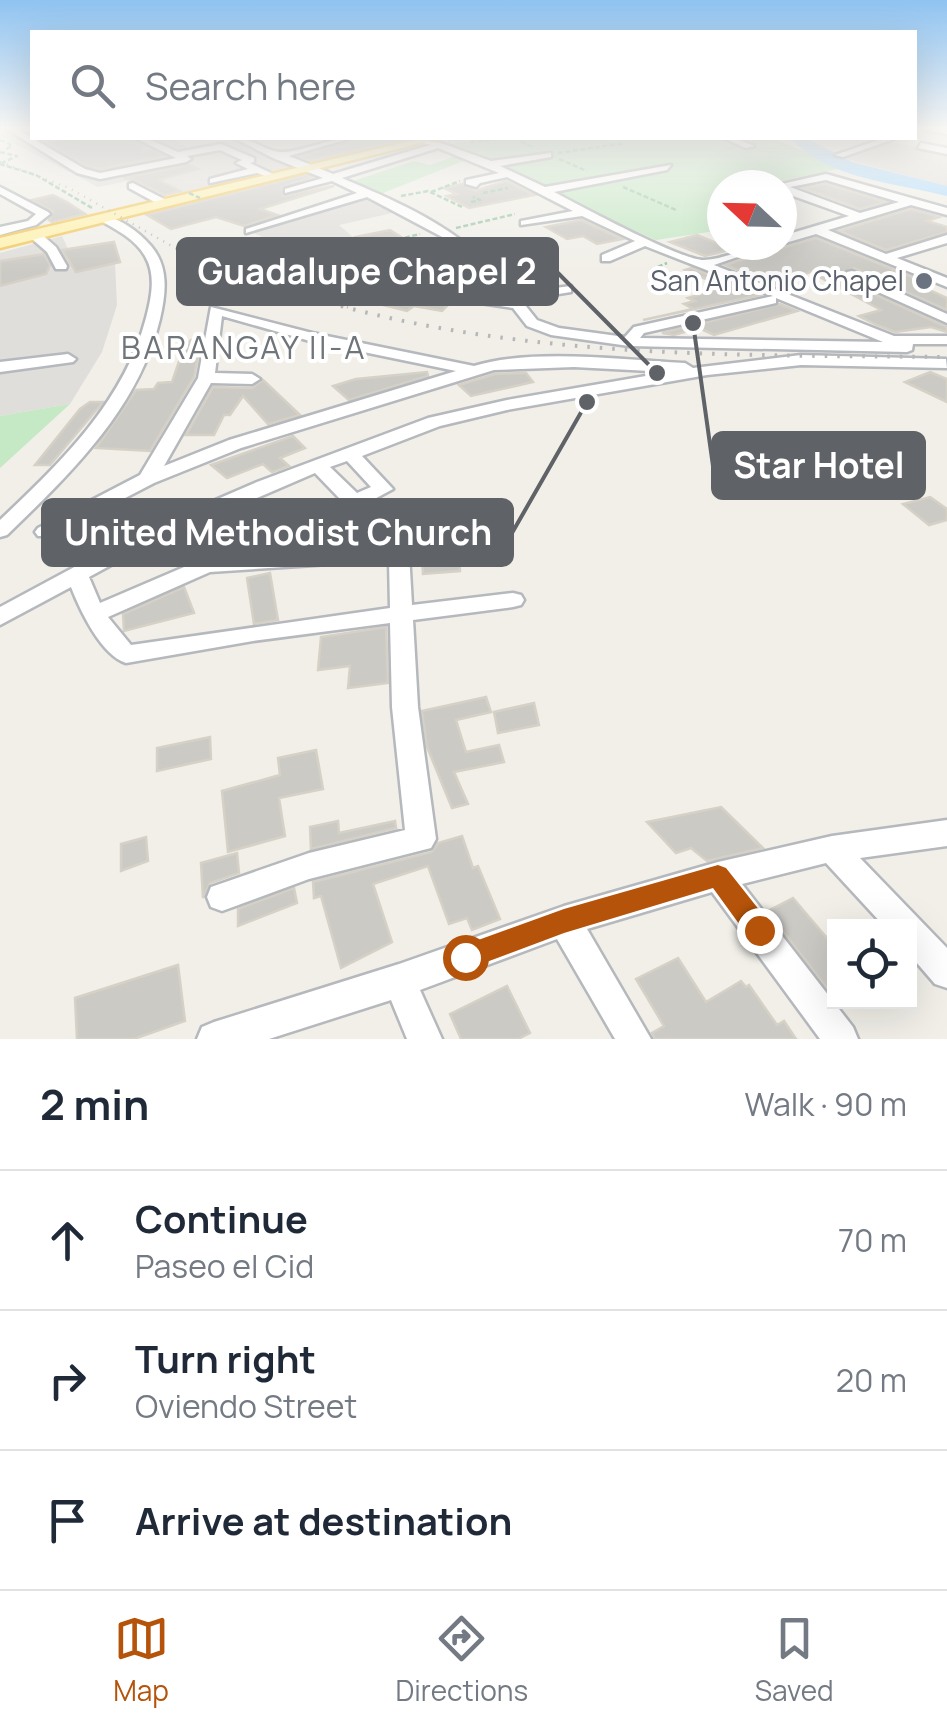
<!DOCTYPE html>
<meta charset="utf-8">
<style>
:root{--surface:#fff;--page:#f6f6f7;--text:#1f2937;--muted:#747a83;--line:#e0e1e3;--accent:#b45309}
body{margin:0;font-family:Manrope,sans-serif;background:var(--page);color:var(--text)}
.controls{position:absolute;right:30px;bottom:30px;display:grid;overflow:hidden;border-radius:0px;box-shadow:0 10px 40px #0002}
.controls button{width:90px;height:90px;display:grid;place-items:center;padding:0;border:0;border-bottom:2px solid var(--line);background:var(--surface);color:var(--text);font:50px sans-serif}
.compass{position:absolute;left:707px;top:170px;width:90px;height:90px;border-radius:50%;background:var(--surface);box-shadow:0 10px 40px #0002;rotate:292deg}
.stop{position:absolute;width:30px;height:30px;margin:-22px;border:8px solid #b45309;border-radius:50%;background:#fff}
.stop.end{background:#b45309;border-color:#fff;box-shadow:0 2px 10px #0008}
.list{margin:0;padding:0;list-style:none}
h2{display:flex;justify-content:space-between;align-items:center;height:130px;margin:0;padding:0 40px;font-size:42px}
h2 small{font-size:32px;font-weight:400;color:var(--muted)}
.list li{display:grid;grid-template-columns:65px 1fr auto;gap:30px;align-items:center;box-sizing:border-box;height:140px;padding:0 40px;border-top:2px solid var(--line)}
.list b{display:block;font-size:38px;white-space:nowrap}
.list p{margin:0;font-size:32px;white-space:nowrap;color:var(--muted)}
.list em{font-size:32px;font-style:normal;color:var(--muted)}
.icon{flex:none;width:55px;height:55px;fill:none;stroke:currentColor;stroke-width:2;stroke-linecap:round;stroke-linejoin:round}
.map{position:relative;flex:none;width:947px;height:1039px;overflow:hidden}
.search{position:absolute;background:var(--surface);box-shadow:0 10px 40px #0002;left:30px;right:30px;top:30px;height:110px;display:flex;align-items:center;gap:25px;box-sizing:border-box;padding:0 35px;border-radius:0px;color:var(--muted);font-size:38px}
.sheet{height:550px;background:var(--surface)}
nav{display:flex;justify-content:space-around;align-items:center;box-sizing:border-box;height:140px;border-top:2px solid var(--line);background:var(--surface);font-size:28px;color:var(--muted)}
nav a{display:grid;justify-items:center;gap:5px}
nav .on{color:var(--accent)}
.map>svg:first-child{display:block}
.industrial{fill:#e0deda}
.green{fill:#c5e8c5}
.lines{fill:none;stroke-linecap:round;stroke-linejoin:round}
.river{fill:#aadaff;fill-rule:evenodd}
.building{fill:#cccac5;stroke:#d6d1c6;stroke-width:2.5}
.minor-casing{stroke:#b5b8bc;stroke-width:5}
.major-casing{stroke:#f2c960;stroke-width:5}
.path{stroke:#9cc7a9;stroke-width:2.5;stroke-dasharray:5 2.5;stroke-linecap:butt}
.minor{fill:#fff;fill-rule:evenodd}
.major{fill:#fff2af;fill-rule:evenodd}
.rail-far1{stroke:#b6b7b8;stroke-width:2.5;stroke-dasharray:1 6;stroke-linecap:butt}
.rail{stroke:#b6b7b8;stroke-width:4;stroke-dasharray:2.5 10;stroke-linecap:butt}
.path-bridge{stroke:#9cc7a9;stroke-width:2.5;stroke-dasharray:5 2.5;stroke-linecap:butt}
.route{fill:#b45309}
.worship-dot{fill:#6b7280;stroke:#fff;stroke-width:4}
.labels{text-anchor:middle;stroke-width:8;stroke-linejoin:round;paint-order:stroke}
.far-worship-label{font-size:28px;fill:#5b616d;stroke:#fff;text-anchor:end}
.far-quarter-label{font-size:32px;letter-spacing:2.5px;fill:#70757a;stroke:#fff}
.leader{fill:none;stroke:#5f6368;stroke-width:4}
.callout-dot{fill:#5f6368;stroke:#fff;stroke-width:4}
.callout{fill:#5f6368;stroke:#5f6368;stroke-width:4}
.callout-label{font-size:35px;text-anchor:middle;font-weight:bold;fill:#fff}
</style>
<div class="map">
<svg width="947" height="1039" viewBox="0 0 947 1039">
<rect width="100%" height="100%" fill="#f1efe8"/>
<!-- industrial -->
<g class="industrial">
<polygon points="0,128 32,128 32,138 171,138 187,147 232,139 296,166 180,194 153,176 98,187 0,136"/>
<polygon points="888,142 947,152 947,187 843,158"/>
<polygon points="367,196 401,211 339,225 362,245 303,258 258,242 266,239 252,232"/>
<polygon points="62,236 68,249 114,242 117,305 102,352 70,404 0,416 0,286 46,274 51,263 9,273 0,267 0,253"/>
</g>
<!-- green -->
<g class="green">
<polygon points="499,138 772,138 843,168 761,185 722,185 722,230 656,240 443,145"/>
<polygon points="456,156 466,160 378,195 347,183 414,161 430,165"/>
<polygon points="70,404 0,468 0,416"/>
</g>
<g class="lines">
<!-- river -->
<path class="river" d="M790 138H806L852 162 947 186V196C896 183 827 179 790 138Z"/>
</g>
<!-- building -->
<g class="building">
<polygon points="39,138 132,138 141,145 142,152 152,150 164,156 100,169 86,166"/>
<polygon points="356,138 400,140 310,161 300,157 353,142"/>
<polygon points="189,165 198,169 159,180 180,191 165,195 135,180 123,178"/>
<polygon points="306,175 311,177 282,187 283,196 334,186 260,209 277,215 244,226 216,217 171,229 147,215"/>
<polygon points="506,181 534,195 469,208 447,196 457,194 444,188 462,184 475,191"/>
<polygon points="826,184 886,202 860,209 804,188"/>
<polygon points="53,195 67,202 85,214 52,222 49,220 53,211 32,200"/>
<polygon points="911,209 939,217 927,221 947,227 947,232 886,250 839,231"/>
<polygon points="581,220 622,239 597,244 583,236 567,239 546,227"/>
<polygon points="390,230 412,244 378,252 356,237"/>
<polygon points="697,235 721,245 749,245 705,256 670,242"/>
<polygon points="816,238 929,284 920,286 947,298 947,310 854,268 843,272 845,281 947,327 947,332 931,327 895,332 877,325 859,316 881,310 810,272 777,286 725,265"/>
<polygon points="114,242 120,262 76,272 62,250"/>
<polygon points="44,254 50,265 46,274 0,286 0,261"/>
<polygon points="691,268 760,295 643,320 693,309 684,304 695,301 688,298 724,287 685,270"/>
<polygon points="399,295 451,302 442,311 414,306 407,311 383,305"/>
<polygon points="780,304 797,311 714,335 699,328 674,335 662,333"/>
<polygon points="191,340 201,340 194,377 150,451 96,448 136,390 154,389 158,383 172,382 184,347"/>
<polygon points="427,372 428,376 349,400 333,386 356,379"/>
<polygon points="930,372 947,379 947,402 905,382"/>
<polygon points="526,373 533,382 471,396 459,385 495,374"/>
<polygon points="263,380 300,415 268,424 243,396 230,415 224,415 214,435 186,435 213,387 252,388"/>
<polygon points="90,402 103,402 50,465 35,465 80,409"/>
<polygon points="293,436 305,448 280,458 289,466 272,472 263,464 227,478 211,465"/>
<polygon points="930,497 947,509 947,520 929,525 903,504"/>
<polygon points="459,554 460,571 423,574 422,556"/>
<polygon points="270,573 278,620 254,624 247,578"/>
<polygon points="184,587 194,613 124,631 123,614"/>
<polygon points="386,627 388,683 348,688 350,666 318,670 321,637"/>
<polygon points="486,697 491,712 456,720 466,752 499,745 504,762 454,772 468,804 452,808 427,747 422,711"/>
<polygon points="534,703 539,725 498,733 494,712"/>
<polygon points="210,737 211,759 157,771 157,748"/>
<polygon points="316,750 323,789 279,798 285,836 228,852 222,791 280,775 278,758"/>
<polygon points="721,807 763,848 707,861 691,848 676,853 647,822"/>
<polygon points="338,821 339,833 395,821 396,828 311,849 310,827"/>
<polygon points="462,836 473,868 478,866 500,919 472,930 467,918 449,924 428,866 373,884 392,942 341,968 321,896 314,898 313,882 432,852 438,843"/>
<polygon points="146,837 148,861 121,871 121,844"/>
<polygon points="237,853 239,873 210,883 203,898 201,863"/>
<polygon points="294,888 297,903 238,926 238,909"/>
<polygon points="793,898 826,937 834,932 834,997 772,917 770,910"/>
<polygon points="678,958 706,1002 741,981 746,987 749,985 777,1025 784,1021 796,1039 655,1039 652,1033 664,1026 636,979"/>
<polygon points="178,965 185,1021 134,1039 77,1039 75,998"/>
<polygon points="507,986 530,1033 518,1039 461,1039 450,1014"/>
</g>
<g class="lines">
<!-- minor casing -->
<g class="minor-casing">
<g id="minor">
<polygon points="5,128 15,128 85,169 100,173 176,158 135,138 146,138 178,152 221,144 254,158 254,162 250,163 275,175 270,178 257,173 210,183 210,179 248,169 236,163 242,160 220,150 187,156 191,159 186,162 100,179 77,173"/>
<polygon points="924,128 947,128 947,134 925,130"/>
<path d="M234 138C252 137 264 151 280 152 299 153 329 138 352 138L289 156 333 174 430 145 407 138 441 143 491 161 551 153V157L500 166 545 187 671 165 667 170 554 192C579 205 682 261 704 260 728 259 749 245 773 245L714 265 894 336H947V344H913L912 350 907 352 629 346 551 335 527 326 513 308 374 287V281L382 278 467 256 456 245 368 264V258L448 240 367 197 246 233V229L357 193 332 181 285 193V189L323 178 273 158ZM438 148 499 173 466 180V184L476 187 480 183 507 177 573 211 521 221V225L582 216 635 241 602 255V261H610L645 246 773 296 634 327 625 337 559 328 537 320 521 300 571 292V286L515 293C469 233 410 207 342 178ZM473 262 506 299 396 283ZM776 298 883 342 640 338 644 333 776 303Z"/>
<polygon points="723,138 735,138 754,146 746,148"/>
<polygon points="884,138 897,138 843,157 835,155"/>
<polygon points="921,143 947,148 947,154 918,148"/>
<path d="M826 174 947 208V215L911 205 828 230 886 254 947 235V243L897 258 947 278V287L816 234 782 244V236L849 216 782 192V185H777ZM826 180 899 202 860 213 790 187Z"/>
<polygon points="133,183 168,201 169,203 160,205 129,188 129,184"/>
<polygon points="0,187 48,212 50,214 36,225 0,235 0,227 28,221 36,214 0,194"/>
<path d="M99 216C117 215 139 232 151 246 169 267 166 293 160 319 139 408 71 473 7 535L0 537V520C61 462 124 402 146 318 151 299 156 276 146 258 137 240 117 230 99 220Z"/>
<polygon points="31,232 39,232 56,247 67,266 66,269 56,269 47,252 31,238"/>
<polygon points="852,271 947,314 947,323 847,278 847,272"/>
<path d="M211 307 312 333 474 366C533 348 623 360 685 363L693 368 801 355 946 359 947 368 801 365 707 375 507 410 440 426 362 456 393 489 367 503 409 553 412 605 513 593 521 595 524 600 521 605 513 607 413 620 418 707 436 839 431 848 309 879 222 911 211 907 207 897 211 887 309 853 405 830 392 707 390 623 253 641 126 663C101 655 80 610 71 587L0 625V607L132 536 257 482 428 418 507 400 669 372 574 367 494 370 241 448 154 483 52 536H38L35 532 38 528 140 475 198 378ZM222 316 310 341 456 371 229 440 164 466 211 383 252 384 260 379 252 374 215 373ZM347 461 371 487 357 493 330 467ZM315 473 341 500 100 603 89 577 146 546ZM352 510 384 548 242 558ZM389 560 390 608 131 645 108 617 210 572Z"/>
<polygon points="68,354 76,359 73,362 0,372 0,362"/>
<polygon points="947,820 947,846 860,858 947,948 947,988 935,984 910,955 910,926 884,926 826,863 742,884 853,1027 858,1039 820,1039 712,892 587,929 651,1039 615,1039 557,939 420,990 442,1039 407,1039 391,1000 269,1039 197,1039 202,1027 214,1022 399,964 564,906 718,862 832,836"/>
</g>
</g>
<!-- major casing -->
<g class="major-casing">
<polygon id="major" points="423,138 441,138 0,248 0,238"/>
</g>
<!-- path -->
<g class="path">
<polyline points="514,138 532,147"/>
<polyline points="0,140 12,145 4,151"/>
<polyline points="470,142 511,138"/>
<polyline points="0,152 17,156 2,163"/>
<polyline points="558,153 625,143"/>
<polyline points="559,159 587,171"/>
<polyline points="0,164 36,175 92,208"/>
<polyline points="623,187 676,210"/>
<polyline points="431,192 460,181"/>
<polyline points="483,193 508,188"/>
<polyline points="401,196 428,191 462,207"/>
<polyline points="471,202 480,200 473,197"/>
<polyline points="456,228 515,214"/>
<polyline points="332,255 420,234"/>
<polyline points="651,270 667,263"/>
<polyline points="285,291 320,275 364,283"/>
</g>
<!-- minor -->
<use href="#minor" class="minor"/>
<!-- major -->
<use href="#major" class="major"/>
<!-- rail-far1 -->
<polyline class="rail-far1" points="0,162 69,188 202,263 350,308"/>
<!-- rail -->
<path class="rail" d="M341 306C537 359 746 355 947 357"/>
<!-- path-bridge -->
<polyline class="path-bridge" points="189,193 200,198"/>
</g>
<!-- sky -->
<linearGradient id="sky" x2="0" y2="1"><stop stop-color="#8fc3f1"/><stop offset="0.47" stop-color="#f9f8f5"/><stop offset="1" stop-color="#f9f8f5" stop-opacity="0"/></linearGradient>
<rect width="947" height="273" fill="url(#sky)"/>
<!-- route -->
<polygon class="route" points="718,865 726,868 768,921 772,930 768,939 759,942 750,939 713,888 564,933 465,970 456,966 452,957 456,948 564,909"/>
<!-- markers -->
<circle class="worship-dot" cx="924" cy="281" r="10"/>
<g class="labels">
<!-- far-worship labels -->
<g class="far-worship-label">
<text x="904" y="291">San Antonio Chapel</text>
</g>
<!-- far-quarter labels -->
<g class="far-quarter-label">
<text x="244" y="359">BARANGAY II-A</text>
</g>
</g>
<!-- callouts -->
<path class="leader" d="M657 373L557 272M693 323L713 466M587 402L512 533"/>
<g class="callout-dot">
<circle cx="657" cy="373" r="10"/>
<circle cx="693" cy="323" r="10"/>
<circle cx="587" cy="402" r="10"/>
</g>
<g class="callout">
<rect x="178" y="239" width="379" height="65" rx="10"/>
<rect x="713" y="433" width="211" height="65" rx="10"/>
<rect x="43" y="500" width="469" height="65" rx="10"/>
</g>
<g class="callout-label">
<text x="367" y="284">Guadalupe Chapel 2</text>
<text x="819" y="478">Star Hotel</text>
<text x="278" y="545">United Methodist Church</text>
</g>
</svg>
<div class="controls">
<button><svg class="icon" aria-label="locate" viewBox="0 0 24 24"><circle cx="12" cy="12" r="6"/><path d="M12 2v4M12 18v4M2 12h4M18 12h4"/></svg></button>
</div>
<svg class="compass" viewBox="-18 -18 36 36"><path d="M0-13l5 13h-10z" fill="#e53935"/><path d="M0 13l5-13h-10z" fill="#747a83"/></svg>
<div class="stop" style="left:465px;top:957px"></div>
<div class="stop end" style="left:759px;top:930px"></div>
<div class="search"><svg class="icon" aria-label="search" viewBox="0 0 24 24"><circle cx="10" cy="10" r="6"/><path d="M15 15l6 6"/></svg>Search here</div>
</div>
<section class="sheet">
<h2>2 min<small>Walk · 90 m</small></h2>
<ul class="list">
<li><svg class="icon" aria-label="ahead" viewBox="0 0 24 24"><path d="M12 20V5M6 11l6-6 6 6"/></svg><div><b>Continue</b><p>Paseo el Cid</p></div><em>70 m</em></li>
<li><svg class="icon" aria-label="right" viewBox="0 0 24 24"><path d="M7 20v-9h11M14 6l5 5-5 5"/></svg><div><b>Turn right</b><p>Oviendo Street</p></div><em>20 m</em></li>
<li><svg class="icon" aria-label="arrive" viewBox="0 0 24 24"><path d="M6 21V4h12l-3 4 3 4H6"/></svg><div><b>Arrive at destination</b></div></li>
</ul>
</section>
<nav>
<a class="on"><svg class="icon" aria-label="map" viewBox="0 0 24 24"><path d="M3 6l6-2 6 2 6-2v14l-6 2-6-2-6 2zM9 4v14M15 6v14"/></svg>Map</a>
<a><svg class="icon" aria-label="directions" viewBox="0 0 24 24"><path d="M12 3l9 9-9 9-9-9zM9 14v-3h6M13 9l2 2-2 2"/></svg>Directions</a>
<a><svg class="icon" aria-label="saved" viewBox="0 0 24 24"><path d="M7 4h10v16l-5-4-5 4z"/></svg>Saved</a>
</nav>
